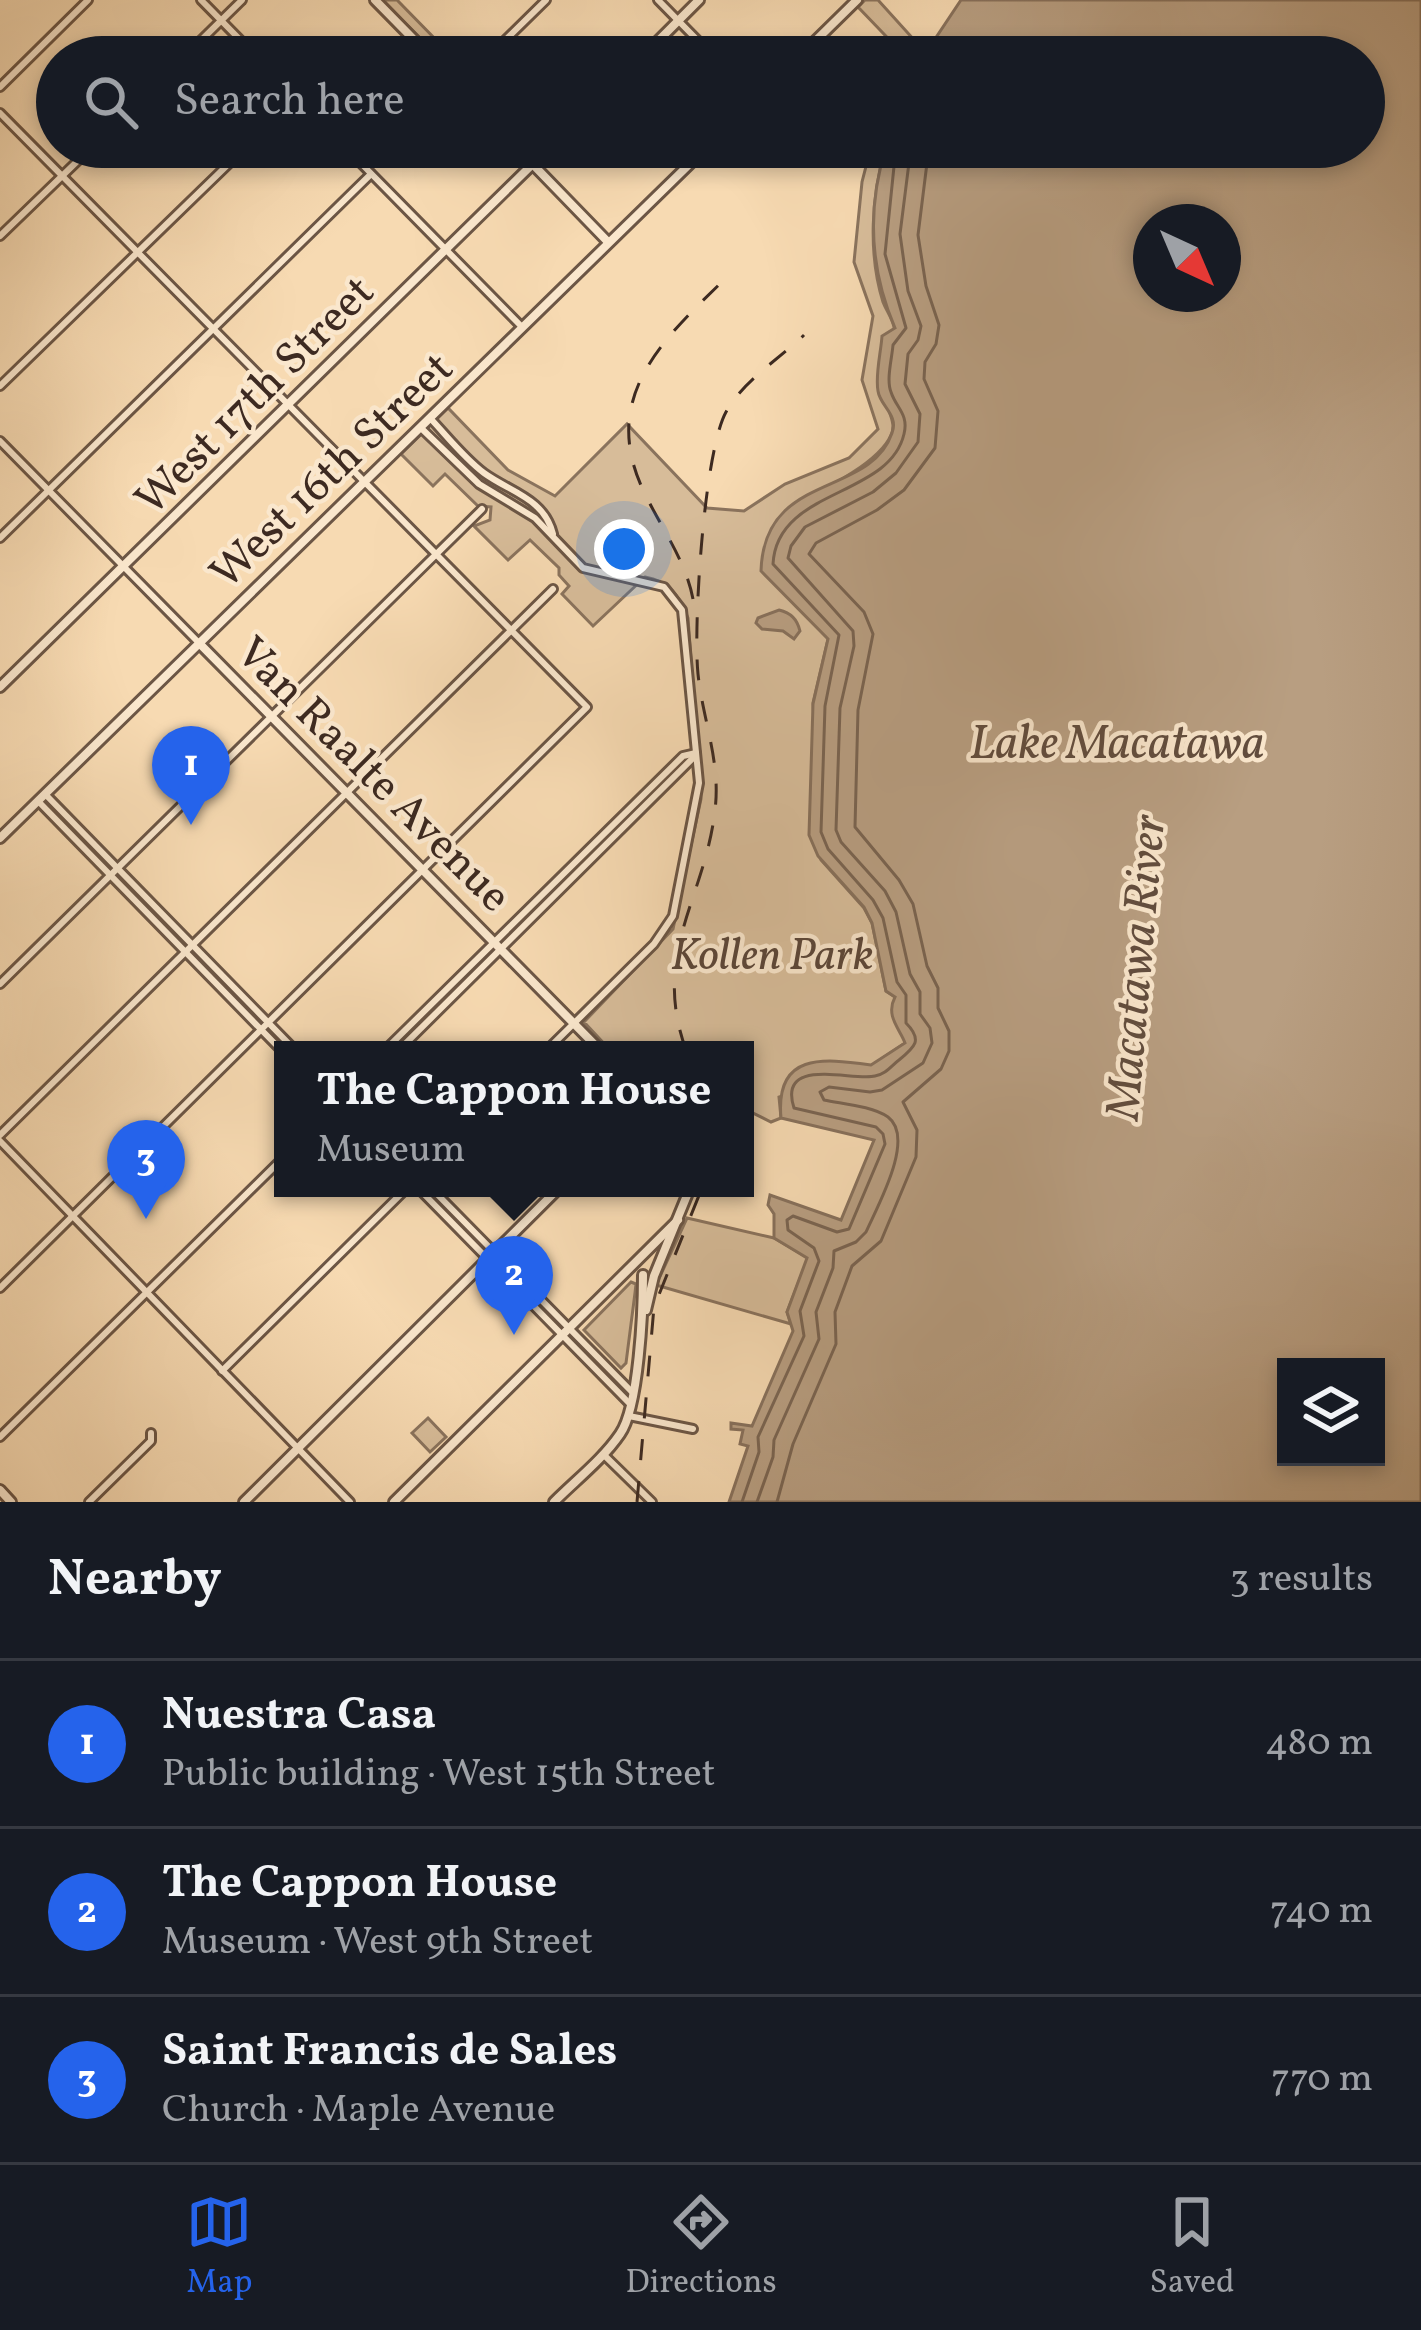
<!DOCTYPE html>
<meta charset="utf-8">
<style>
:root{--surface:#171b24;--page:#20242c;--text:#f1f3f6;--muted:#9ea1a6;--line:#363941;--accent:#2563eb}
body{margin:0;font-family:Vollkorn,serif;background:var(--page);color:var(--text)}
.controls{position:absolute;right:36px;bottom:36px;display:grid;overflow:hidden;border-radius:0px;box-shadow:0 6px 18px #0003}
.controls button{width:108px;height:108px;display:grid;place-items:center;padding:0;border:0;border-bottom:3px solid var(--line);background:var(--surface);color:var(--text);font:60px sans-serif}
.compass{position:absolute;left:1133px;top:204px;width:108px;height:108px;border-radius:50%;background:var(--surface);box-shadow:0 6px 18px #0003;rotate:136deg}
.you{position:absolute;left:624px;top:549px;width:42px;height:42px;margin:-30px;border:9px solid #fff;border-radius:50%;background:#1a73e8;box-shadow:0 0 0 18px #1a73e833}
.badge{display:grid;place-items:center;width:78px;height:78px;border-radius:50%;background:var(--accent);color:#fff;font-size:39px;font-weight:700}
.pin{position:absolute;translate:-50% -99px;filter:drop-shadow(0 3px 6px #0008)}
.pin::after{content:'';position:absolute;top:63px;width:42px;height:36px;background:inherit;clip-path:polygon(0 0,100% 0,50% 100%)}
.popup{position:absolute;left:274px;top:1041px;width:480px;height:156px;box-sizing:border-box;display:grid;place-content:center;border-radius:0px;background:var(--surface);filter:drop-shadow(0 3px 9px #0005);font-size:39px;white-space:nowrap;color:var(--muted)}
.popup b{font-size:45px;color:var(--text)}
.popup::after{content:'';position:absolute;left:50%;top:100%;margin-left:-24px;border:24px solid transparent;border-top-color:var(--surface)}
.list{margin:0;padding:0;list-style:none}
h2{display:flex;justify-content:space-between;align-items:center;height:156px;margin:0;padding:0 48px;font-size:51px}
h2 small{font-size:39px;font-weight:400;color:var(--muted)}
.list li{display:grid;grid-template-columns:78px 1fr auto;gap:36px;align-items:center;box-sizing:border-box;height:168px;padding:0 48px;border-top:3px solid var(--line)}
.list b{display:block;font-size:45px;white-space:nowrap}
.list p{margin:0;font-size:39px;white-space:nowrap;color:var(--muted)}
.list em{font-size:39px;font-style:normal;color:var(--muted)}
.icon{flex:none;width:66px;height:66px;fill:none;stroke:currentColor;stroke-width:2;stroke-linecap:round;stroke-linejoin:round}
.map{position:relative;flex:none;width:1421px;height:1502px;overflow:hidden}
.search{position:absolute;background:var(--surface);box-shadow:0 6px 18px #0003;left:36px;right:36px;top:36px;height:132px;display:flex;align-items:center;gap:30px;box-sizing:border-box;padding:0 42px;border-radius:66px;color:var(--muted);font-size:45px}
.sheet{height:660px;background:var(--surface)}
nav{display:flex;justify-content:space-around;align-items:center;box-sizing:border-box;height:168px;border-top:3px solid var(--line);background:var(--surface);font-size:33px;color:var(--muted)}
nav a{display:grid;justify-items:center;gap:6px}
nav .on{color:var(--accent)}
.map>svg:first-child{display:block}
.green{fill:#d7bc99;stroke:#8a735d;stroke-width:3}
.water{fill:#b89e81;stroke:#87705b;stroke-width:3;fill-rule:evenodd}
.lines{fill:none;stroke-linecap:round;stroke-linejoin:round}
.shore{stroke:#7a6451;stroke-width:3}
.minor-casing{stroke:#6c5645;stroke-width:12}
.tertiary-casing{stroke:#6c5645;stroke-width:14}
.minor{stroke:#fae7cd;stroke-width:6}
.tertiary{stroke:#fae7cd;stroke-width:8}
.rail{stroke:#3d2a21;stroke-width:3;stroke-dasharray:21 21;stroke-linecap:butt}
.labels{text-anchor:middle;stroke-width:9;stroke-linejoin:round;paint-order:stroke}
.street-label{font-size:45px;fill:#3d2a21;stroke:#fae7cd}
.park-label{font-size:45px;font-style:italic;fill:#5c4739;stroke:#fae7cd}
.water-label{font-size:48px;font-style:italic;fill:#624d3e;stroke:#fae7cd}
</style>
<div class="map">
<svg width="1421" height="1502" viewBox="0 0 1421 1502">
<rect width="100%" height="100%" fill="#f7dab2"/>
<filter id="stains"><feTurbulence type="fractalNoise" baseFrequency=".00167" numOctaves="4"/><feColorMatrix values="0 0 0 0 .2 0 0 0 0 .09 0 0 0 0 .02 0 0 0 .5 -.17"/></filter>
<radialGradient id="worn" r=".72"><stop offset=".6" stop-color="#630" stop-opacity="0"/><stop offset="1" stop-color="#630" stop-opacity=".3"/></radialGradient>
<!-- green -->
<g class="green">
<polygon points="383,0 397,0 442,46 435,53 443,47 453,57 438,57"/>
<polygon points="865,0 878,0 926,53 923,57 906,57 858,7"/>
<path d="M871 147H886C871 195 868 254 883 302 886 310 892 318 894 327 899 350 887 377 887 400 887 413 897 422 891 435 880 461 828 488 804 499L828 639 813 703 821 860 864 908 872 923 886 991 895 997 905 1043 871 1066 779 1097 781 1118 771 1122 745 1109V1050H610L584 1022 673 929 701 799 688 618C679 595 669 581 645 577L593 626 562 594 569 586 559 575V568L530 540 508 560 474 526 490 520 491 507 478 506 445 474 433 486 401 454 448 408 508 470 555 496 627 424 707 508 744 511 785 484 849 458 878 429 862 380 873 316 854 262 862 182Z"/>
<polygon points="687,1218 774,1238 808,1258 787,1312 791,1324 656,1285"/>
<polygon points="631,1282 636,1284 635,1293 626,1363 621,1368 584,1330"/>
<polygon points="428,1418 446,1437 430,1452 412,1433"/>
</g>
<!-- water -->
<g class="water">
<path d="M961 0H1421V1502H729L748 1446 740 1444 743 1430 731 1429V1423L752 1426 793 1331 787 1312 807 1258 774 1238V1214L768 1205 770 1195 841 1220 874 1140 781 1118C775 1053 822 1058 871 1065L905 1043C900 1029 885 1016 895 997L886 991 872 923 864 907 818 856 809 835 813 704 828 639 761 571C764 471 870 498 892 433 899 415 880 406 878 391 875 375 881 352 882 336L895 328C870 270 867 208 886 147H1364V57H923ZM1223 222V294H1151V222ZM1286 1367H1376V1457H1286Z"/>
<path d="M779 610C791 613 797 619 800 631L794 639 783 631 762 629 756 623 758 618Z"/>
</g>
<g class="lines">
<!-- shore -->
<g class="shore">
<path d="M742 1502 759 1452 758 1437 804 1336 800 1311 819 1261 814 1248 788 1230 787 1220 793 1216 837 1232 849 1229 885 1144 883 1134 876 1127 794 1108C777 1055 854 1082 875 1076 886 1074 891 1066 899 1060 915 1047 923 1040 906 1023V995L897 982 883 918 873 900 828 849 821 832 825 706 839 635 773 564C777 488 889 498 904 434 909 414 896 408 891 392 886 380 892 358 893 345L906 328 885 254 896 147"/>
<path d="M757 1502 773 1457 774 1440 819 1339 816 1312 833 1268 834 1251 856 1242 866 1232C877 1207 916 1138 888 1117 872 1106 843 1104 824 1100L820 1092 829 1087 870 1092 882 1090 923 1063 932 1043 930 1028 920 1014V992L910 974 896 912 885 891 841 842 836 830 840 708 854 646 853 631 788 558 791 546 805 527 873 492 896 473 918 442 920 414 905 384 908 354 918 340 921 326 908 291 900 234 911 147"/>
<polyline points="777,1502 793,1444 836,1344 835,1312 852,1266 881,1241 916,1157 917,1130 903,1102 941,1069 949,1051 949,1031 938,1008 938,988 927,966 913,904 899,880 855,827 858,710 873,634 864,612 809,554 816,543 877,510 904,490 935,448 938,411 924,379 925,362 936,344 939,325 926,286 918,235 929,147"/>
</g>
<!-- minor casing -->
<g class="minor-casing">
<g id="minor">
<polyline points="201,0 257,57"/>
<polyline points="658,0 714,57"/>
<polyline points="184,57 242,0"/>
<polyline points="488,57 546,0"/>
<polyline points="0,87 88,0"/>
<polyline points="0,113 587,707 0,1288"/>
<polyline points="345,147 522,327"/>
<polyline points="0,236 92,147"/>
<polyline points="0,386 246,147"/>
<path d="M430 418C447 436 464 458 484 473 510 492 544 498 553 534"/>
<polyline points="421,428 479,484 535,518 583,568 664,587 682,610 699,783 673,916 654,944 547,1050"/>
<polyline points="0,441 199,643"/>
<polyline points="0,538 371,174"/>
<polyline points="46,795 295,1050"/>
<polyline points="38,801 283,1052"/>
<polyline points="0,984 482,509"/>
<polyline points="385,1050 683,756 696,753"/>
<polyline points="399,1050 694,757"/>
<polyline points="0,1135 553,589"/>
<polyline points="0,1141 350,1502"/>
<polyline points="418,1188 630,1404"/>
<polyline points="431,1188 632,1392"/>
<polyline points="222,1371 407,1188"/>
<polyline points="629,1416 693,1429"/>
<polyline points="0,1437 283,1158"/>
<polyline points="603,1454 652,1502"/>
<polyline points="89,1502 151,1441 151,1433"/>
</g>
</g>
<!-- tertiary casing -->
<g class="tertiary-casing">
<g id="tertiary">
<polyline points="375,0 431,57"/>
<polyline points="642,57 699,0"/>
<polyline points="799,57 857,0"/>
<polyline points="516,147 608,242"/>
<polyline points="199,643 600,1050"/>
<polyline points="0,687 550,147"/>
<polyline points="0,838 707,147"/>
<polyline points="646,1310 654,1276 690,1188"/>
<polyline points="0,1490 11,1502"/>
<polyline points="244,1502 559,1188"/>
<polyline points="394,1502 678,1220"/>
<path d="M554 1502C576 1480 603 1459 620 1434 639 1407 643 1310 643 1275"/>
</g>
</g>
<!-- minor -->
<use href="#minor" class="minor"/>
<!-- tertiary -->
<use href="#tertiary" class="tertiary"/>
<!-- rail -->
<g class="rail">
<path d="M693 599C686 562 664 532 647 498 596 400 661 341 727 277"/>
<path d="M686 1050C651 953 705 899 715 810 721 762 703 721 698 674 693 626 704 452 726 412 742 382 779 359 804 335"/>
<polyline points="637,1502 654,1307 702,1188"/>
</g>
</g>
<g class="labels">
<!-- street labels -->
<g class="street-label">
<text transform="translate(253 394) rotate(-45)" y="16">West 17th Street</text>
<text transform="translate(330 469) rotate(-44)" y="16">West 16th Street</text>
<text transform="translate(375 773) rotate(45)" y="16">Van Raalte Avenue</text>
</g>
<!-- park labels -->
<g class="park-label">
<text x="772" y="969">Kollen Park</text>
</g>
<!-- water labels -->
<g class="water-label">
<text x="1117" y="758">Lake Macatawa</text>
<text transform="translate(1134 967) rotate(-85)" y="17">Macatawa River</text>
</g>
</g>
<rect width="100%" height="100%" filter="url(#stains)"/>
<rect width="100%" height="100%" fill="url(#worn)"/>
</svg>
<div class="controls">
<button><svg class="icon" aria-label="layers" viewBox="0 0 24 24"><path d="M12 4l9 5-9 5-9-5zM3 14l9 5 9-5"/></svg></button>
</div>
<svg class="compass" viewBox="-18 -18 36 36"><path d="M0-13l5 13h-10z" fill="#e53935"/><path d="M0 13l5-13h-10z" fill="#9ea1a6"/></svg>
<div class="you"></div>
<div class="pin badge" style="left:191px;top:825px">1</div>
<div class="pin badge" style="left:514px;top:1335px">2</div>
<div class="popup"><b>The Cappon House</b>Museum</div>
<div class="pin badge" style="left:146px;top:1219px">3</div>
<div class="search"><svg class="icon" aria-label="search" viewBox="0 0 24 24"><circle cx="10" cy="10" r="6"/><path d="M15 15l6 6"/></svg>Search here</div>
</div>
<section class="sheet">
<h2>Nearby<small>3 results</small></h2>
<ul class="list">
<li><span class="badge">1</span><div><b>Nuestra Casa</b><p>Public building · West 15th Street</p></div><em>480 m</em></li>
<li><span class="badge">2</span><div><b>The Cappon House</b><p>Museum · West 9th Street</p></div><em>740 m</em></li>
<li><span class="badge">3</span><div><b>Saint Francis de Sales</b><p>Church · Maple Avenue</p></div><em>770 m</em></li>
</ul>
</section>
<nav>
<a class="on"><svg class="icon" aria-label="map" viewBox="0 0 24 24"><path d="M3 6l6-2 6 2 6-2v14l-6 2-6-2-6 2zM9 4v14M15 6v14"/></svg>Map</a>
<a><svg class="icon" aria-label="directions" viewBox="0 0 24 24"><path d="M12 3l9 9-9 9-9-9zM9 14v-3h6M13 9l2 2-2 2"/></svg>Directions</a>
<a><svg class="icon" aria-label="saved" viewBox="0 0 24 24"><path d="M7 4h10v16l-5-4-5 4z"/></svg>Saved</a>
</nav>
